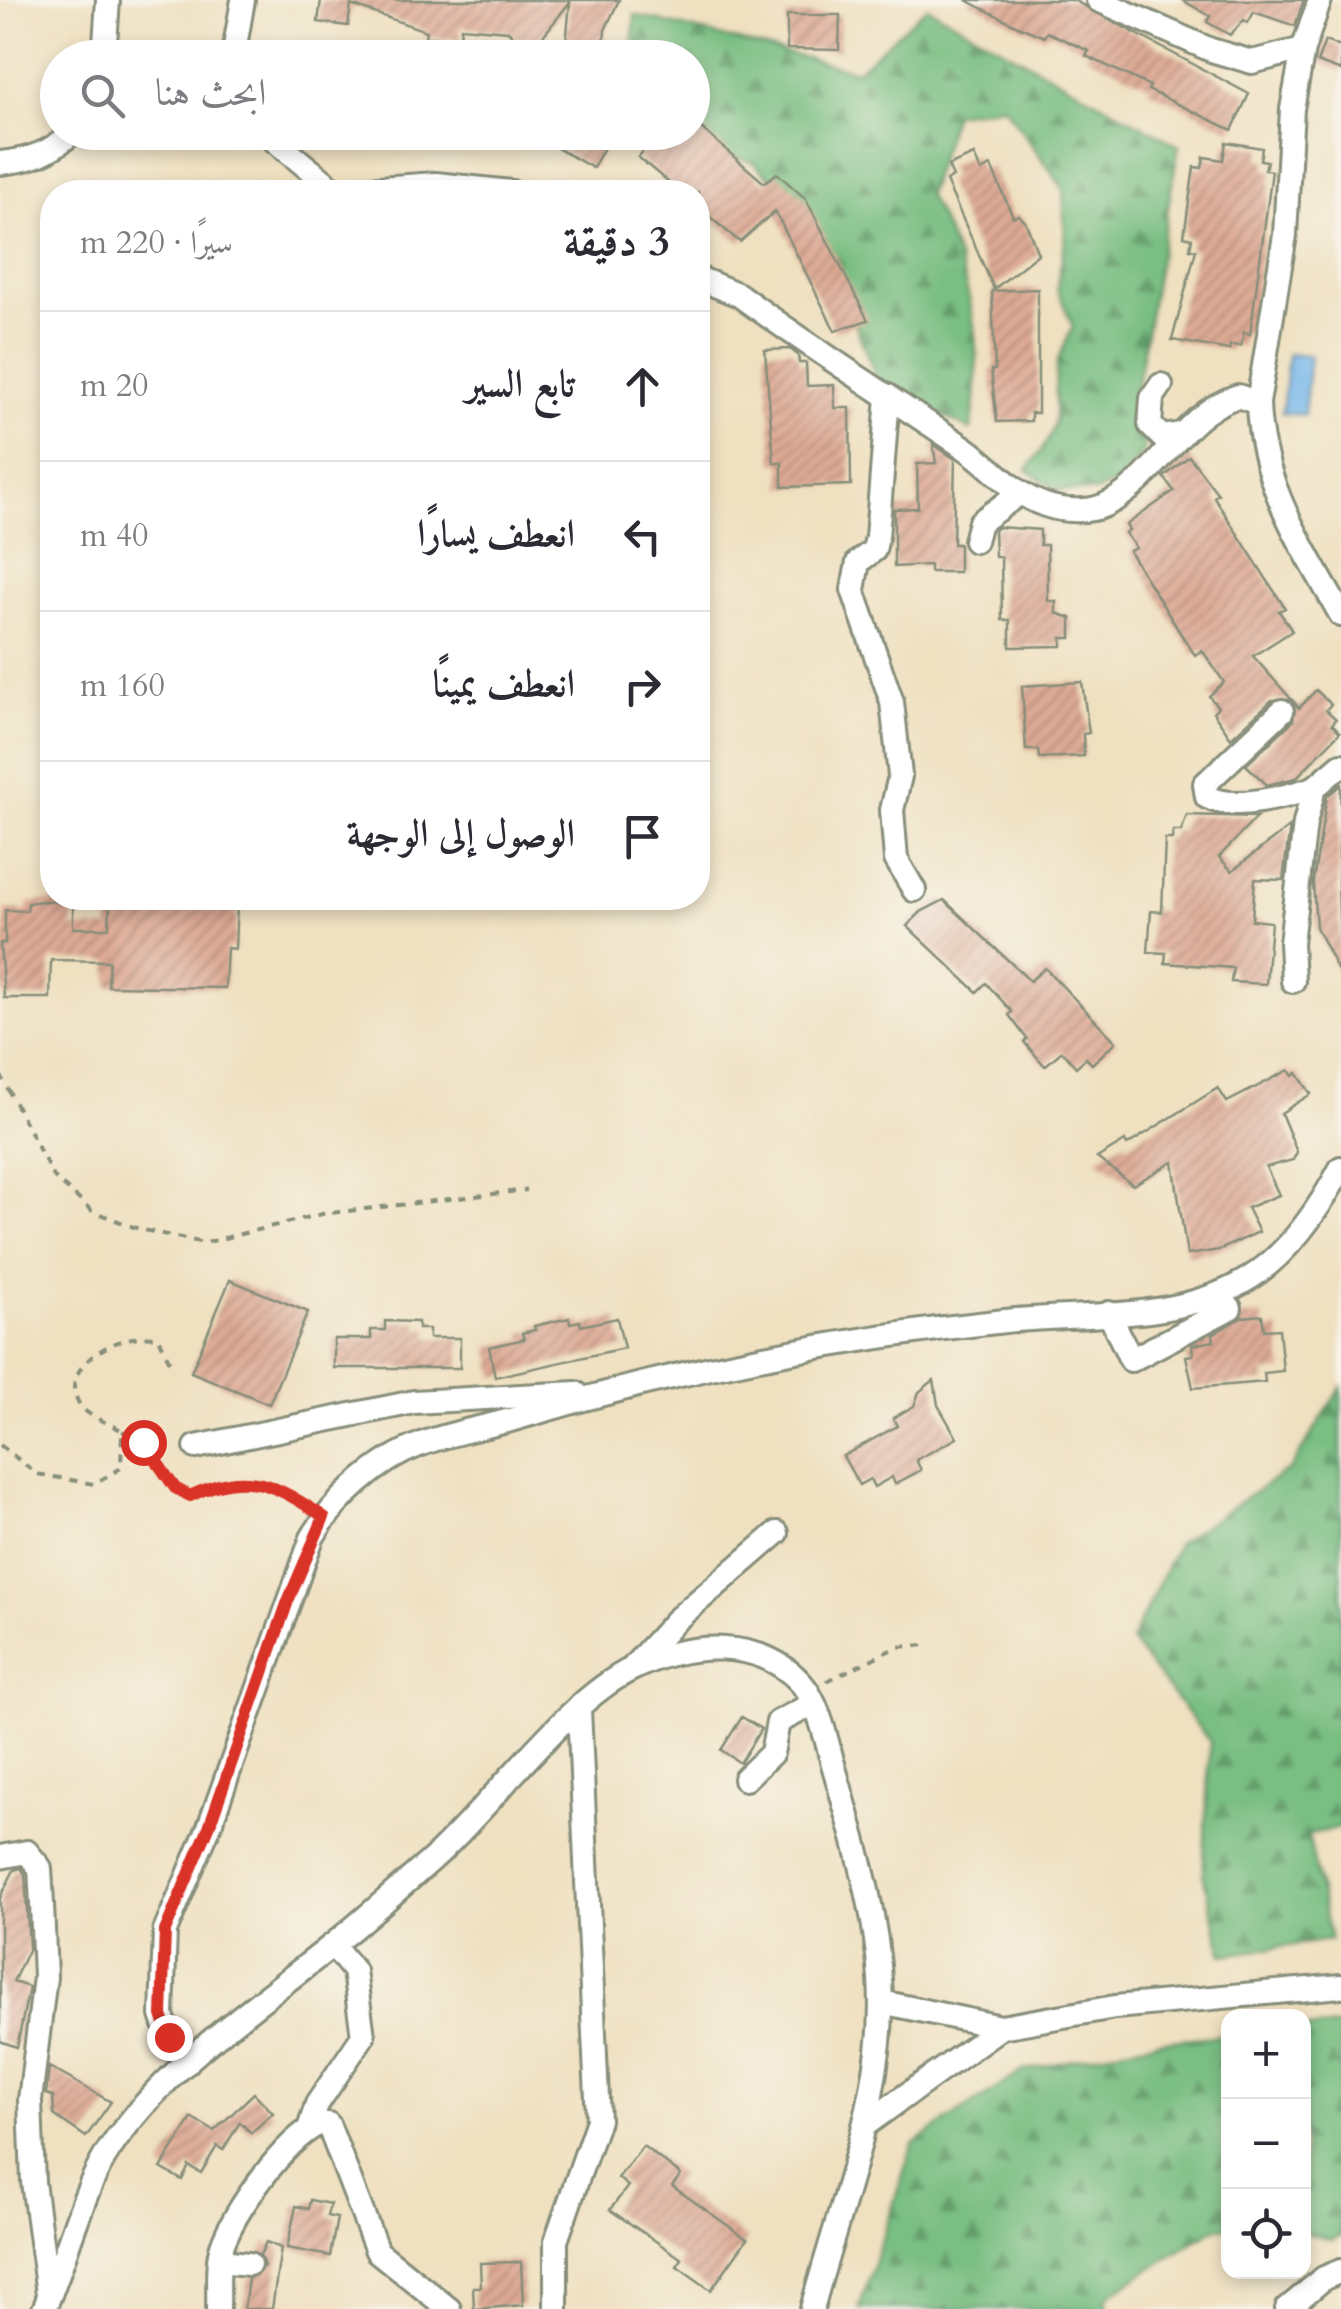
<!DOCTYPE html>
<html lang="ar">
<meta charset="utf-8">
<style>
:root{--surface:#fff;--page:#f2f2f3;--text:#2b2b33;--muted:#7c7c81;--line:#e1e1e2}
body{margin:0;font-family:Cardo,Amiri,serif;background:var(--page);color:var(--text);direction:rtl}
.controls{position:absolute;right:30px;bottom:30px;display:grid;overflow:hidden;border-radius:20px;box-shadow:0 5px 15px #0003}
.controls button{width:90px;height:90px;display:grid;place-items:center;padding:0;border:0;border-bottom:2px solid var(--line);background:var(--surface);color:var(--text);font:50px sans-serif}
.stop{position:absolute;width:30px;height:30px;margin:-22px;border:8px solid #d93025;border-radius:50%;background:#fff}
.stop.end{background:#d93025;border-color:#fff;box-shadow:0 2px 10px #0008}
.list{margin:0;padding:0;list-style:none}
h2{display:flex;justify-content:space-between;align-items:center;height:130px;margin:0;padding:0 40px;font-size:42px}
h2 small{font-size:32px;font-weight:400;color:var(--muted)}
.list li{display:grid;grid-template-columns:65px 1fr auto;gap:30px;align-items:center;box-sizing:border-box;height:150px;padding:0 40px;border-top:2px solid var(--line)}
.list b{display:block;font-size:38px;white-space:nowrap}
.list em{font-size:32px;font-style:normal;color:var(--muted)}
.icon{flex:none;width:55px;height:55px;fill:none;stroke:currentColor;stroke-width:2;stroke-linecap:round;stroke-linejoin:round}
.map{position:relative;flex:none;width:1341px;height:2309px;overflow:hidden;direction:ltr}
.search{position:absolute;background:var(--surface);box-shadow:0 5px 15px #0003;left:40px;top:40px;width:670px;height:110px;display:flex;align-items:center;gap:25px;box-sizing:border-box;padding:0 35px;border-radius:55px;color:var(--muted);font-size:38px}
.panel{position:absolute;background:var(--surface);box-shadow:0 5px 15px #0003;left:40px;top:180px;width:670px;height:730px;border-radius:40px;direction:rtl}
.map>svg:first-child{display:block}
.forest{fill:url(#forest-firs);stroke:#4c7e5b;stroke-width:2.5}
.water{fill:#77b7eb;stroke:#4b7a90;stroke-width:2.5}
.building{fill:url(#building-hatch)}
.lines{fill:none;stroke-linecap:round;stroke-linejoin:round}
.minor-casing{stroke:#878e7a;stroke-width:28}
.path{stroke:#878e7a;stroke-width:4;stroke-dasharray:8 8;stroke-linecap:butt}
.minor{stroke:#fff;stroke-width:22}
.route{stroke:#d93025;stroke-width:12}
</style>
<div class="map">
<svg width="1341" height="2309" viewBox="0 0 1341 2309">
<defs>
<pattern id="forest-firs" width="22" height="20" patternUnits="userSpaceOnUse" patternTransform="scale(2.5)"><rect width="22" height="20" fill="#79be82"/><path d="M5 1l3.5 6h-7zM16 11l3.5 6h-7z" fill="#639c6b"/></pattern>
<pattern id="building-hatch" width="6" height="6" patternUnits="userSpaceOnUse" patternTransform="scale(2.5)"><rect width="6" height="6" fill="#deaa95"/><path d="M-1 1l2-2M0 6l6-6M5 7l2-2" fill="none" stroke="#b38c7a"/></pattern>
</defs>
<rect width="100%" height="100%" fill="#f7f3e8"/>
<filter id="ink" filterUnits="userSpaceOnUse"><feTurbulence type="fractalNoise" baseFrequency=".01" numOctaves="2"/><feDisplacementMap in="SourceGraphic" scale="20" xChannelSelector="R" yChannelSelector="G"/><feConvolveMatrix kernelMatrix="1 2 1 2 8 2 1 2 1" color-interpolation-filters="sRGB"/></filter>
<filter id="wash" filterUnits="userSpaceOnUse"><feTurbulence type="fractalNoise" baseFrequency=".0048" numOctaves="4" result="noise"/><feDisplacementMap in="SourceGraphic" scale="40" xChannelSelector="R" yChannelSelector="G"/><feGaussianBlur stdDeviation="2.25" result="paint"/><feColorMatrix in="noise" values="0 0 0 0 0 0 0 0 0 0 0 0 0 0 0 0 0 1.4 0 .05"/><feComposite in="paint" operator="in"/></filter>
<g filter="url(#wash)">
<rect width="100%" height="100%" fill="#efe0c0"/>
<!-- forest -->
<g class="forest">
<path d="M927 7 1179 146 1137 384 1144 451 1119 482 1095 492 1057 490 1027 470C1063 424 1053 426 1056 373 1056 358 1067 340 1073 327L1057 288 1065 241 1063 188 1004 106 954 113 927 195C971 269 986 345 971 430L878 383 814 218 753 162 650 133 692 132V58H631L635 15 857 71Z"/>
<polygon points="1341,1387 1341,1828 1308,1834 1330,1940 1223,1955 1203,1874 1210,1742 1131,1641 1178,1543 1291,1468"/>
<polygon points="1341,2026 1341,2236 1331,2240 1304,2232 1304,2029"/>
<polygon points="1228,2035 1228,2227 1215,2228 1107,2296 1107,2309 859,2309 913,2144 1023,2071 1159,2041"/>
</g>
<!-- water -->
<polygon class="water" points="1288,354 1310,356 1304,415 1282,413"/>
<g id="blocks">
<!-- building -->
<g class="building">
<polygon points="321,0 619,0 605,30 603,58 565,55 570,2 540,40 514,37 508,31 461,27 460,39 425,37 426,31 351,5 348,26 318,22"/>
<polygon points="966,0 1073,0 1249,94 1232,130 1148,90 1150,86 1086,56 1089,51 1047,32 1044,37 1018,26"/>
<polygon points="1182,0 1304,0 1295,26 1254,12 1248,23 1244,20 1230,35 1207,22 1210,16"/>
<polygon points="787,15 840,15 839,50 787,49"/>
<polygon points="1325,41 1341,47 1341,71 1317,62"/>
<polygon points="692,120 764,183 777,173 806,199 868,320 835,331 775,211 740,242 698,207 698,192 680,192 638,157 660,132 692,132"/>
<polygon points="528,132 612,132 593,168"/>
<polygon points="1226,142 1262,148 1260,160 1267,161 1265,170 1272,171 1250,334 1244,332 1241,346 1230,345 1229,350 1172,340 1196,250 1190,249 1192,238 1184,236 1194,167 1202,168 1204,157 1223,160"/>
<polygon points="974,155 981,171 991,166 1013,217 1019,215 1026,223 1038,254 994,289 946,181 953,177 948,166"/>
<polygon points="1038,289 1038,413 1031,413 1031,421 997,422 991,370 995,370 992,291"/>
<polygon points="790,349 798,355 799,363 806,363 807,386 834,385 835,408 850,408 851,485 782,487 782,463 774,463 765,350"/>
<polygon points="933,444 955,459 953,544 959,544 959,572 930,572 930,565 894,567 894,509 918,508 917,464 936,463"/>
<polygon points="1189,456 1218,494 1214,497 1285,608 1279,611 1292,631 1253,656 1292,700 1272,700 1231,738 1213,712 1218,707 1209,696 1224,682 1202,650 1195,655 1184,639 1129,551 1136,548 1125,533 1129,530 1126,525 1174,491 1164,477"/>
<polygon points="998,527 1040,530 1040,545 1047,545 1048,601 1056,601 1056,613 1071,618 1071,638 1062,638 1062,646 1010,647 1010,620 1002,620 1001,557 995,557 994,530"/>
<polygon points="1082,682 1089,733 1083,734 1084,756 1039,758 1038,750 1026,750 1022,686"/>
<polygon points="1316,690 1331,704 1326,710 1336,719 1332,724 1340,732 1296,778 1267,785 1246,765 1293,721 1294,702 1299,708"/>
<polygon points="1341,785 1338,884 1341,977 1316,927 1313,882 1327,796"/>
<polygon points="1187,815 1257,817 1219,857 1232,871 1290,826 1283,880 1255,879 1252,920 1271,922 1266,984 1231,982 1233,968 1165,963 1166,953 1148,952 1151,911 1162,912 1165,839 1172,839 1173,831 1181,831"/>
<polygon points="126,898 227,898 237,902 235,949 227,948 225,988 108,986 109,961 51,960 50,998 4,998 0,943 5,943 5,910 27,911 28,903 41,901 73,902 73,928 109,928 110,905 125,905"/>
<polygon points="944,900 1030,981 1045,968 1116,1042 1092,1064 1086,1058 1076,1067 1062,1051 1045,1066 1024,1042 1027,1039 1009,1015 1012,1012 986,983 977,992 907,926 921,912"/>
<polygon points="1289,1070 1293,1076 1297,1073 1311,1094 1281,1113 1297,1152 1293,1160 1266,1167 1279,1195 1247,1208 1259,1232 1219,1250 1187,1255 1173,1162 1133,1185 1097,1158 1125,1141 1127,1145 1218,1088 1227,1102"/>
<polygon points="230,1280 308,1312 269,1404 191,1372"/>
<polygon points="1262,1315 1264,1330 1279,1329 1283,1371 1264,1373 1265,1382 1193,1388 1186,1356 1193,1355 1192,1345 1214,1341 1213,1334 1242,1317"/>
<polygon points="569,1318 570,1323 580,1321 581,1326 617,1318 624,1348 495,1377 489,1347 524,1339 522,1333 535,1330 534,1326"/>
<polygon points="385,1321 418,1322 418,1329 429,1329 429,1338 460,1338 460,1368 334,1368 334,1339 371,1339 371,1330 385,1330"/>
<polygon points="934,1380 938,1405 957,1438 916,1460 921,1470 895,1484 892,1477 874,1487 870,1479 859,1485 843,1456 897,1426 893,1418 914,1406 919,1392"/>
<polygon points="742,1717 761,1729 740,1763 721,1750"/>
<polygon points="21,1868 25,1874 29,1948 13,1982 29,1987 17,2047 0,2041 0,1898 14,1870"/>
<polygon points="49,2067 111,2102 86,2137 54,2115 53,2096 46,2094"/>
<polygon points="254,2093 273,2113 251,2133 240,2122 223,2150 217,2146 201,2173 189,2166 182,2180 161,2168 192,2118 214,2131"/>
<polygon points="643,2146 681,2175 672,2186 747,2239 711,2290 677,2266 682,2259 610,2210 628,2186 618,2178"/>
<polygon points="310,2200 330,2204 327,2216 337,2218 330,2256 287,2248 296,2206 308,2209"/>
<polygon points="266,2242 281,2248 272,2309 244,2309 248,2279 264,2266 260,2255"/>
<polygon points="521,2262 523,2305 474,2309 473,2287 481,2287 480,2263"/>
</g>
</g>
</g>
<g filter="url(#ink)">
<use href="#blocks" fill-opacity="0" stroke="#878e7a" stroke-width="2.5"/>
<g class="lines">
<!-- minor casing -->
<g class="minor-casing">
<g id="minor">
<polyline points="1098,0 1211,50 1252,62 1303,49"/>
<path d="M1320 0 1303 49 1292 109 1285 235 1258 403C1260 483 1303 547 1341 615"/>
<polyline points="104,58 108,0"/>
<polyline points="233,58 243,0"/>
<polyline points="264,132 336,191 436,184 511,192"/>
<path d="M0 163C31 160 50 153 73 132"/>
<path d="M698 278 739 295C812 349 890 397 965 448 993 467 1012 494 1045 505 1062 511 1088 513 1105 505 1158 480 1180 414 1238 396L1258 403"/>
<polyline points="1161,385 1152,398 1150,425 1162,437 1182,434"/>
<polyline points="888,396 877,537 874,550 858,562 853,590 892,702 900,776 892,810 896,859 914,890"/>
<polyline points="975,541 980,522 1020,493"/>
<path d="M1282 711 1205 784 1207 797C1234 811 1285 797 1314 788"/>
<polyline points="1293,981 1291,943 1305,823 1314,788 1341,765"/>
<polyline points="1109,1313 1131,1360 1230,1308"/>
<polyline points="196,1447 414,1402 576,1393"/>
<polyline points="635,1665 676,1620 777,1533"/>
<polyline points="745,1779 772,1753 778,1722 813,1704"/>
<polyline points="0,1857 27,1852 40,1868 42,1904 45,1977 30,2100 33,2182 48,2294"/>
<polyline points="881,2002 1001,2027 1115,2007 1341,1986"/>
<path d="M187 2063 169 2037 162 2015 165 1931 209 1827 312 1538C334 1500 377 1461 419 1445 449 1433 483 1428 514 1419 673 1371 840 1338 1005 1321 1082 1313 1173 1322 1243 1282 1286 1258 1318 1211 1341 1168"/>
<polyline points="865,2125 1001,2027"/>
<polyline points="309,2129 317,2104 363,2036 354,1971 333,1945"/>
<polyline points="220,2261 249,2264"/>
<path d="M44 2309C65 2262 82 2190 109 2150 165 2066 253 2009 330 1947 364 1920 396 1891 428 1863 489 1810 565 1700 634 1668 686 1643 760 1636 802 1684 819 1704 826 1739 833 1764 859 1855 891 1955 878 2051 867 2140 835 2223 812 2309"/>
<path d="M218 2309C219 2290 216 2264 222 2246 235 2210 283 2142 318 2124H328L377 2251 449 2309"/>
<polyline points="556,2309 556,2241 598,2120 579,1709"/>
<polyline points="1287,2309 1324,2278 1341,2271"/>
</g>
</g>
<!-- path -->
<g class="path">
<polyline points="0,1074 53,1176 92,1211 139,1229 204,1243 322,1214 527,1190"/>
<path d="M122 1431C152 1447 160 1481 190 1496 238 1473 261 1477 305 1504"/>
<path d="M0 1445 37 1474 94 1484 121 1468 122 1431C110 1422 90 1419 81 1406 52 1369 121 1328 159 1338L172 1367"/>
<polyline points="827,1681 897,1647 928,1645"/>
</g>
<!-- minor -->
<use href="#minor" class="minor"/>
</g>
</g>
<g class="lines" filter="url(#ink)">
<!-- route -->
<path class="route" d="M143 1442 175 1488 190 1496C248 1468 274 1484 324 1517L288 1601 209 1827 165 1931 162 2015 169 2037"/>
</g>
</svg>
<div class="controls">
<button>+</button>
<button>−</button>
<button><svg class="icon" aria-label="locate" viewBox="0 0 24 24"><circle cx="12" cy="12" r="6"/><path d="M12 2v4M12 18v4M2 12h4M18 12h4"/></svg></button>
</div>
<div class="stop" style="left:143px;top:1442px"></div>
<div class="stop end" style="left:169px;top:2037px"></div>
<div class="search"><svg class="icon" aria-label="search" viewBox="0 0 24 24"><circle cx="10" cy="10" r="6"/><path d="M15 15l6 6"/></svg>ابحث هنا</div>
<section class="panel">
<h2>3 دقيقة<small>سيرًا · 220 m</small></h2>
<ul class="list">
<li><svg class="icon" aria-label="ahead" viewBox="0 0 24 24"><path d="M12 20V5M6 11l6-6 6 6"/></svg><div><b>تابع السير</b></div><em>20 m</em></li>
<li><svg class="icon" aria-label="left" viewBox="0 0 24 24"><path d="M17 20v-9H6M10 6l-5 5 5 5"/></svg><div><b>انعطف يسارًا</b></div><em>40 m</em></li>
<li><svg class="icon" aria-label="right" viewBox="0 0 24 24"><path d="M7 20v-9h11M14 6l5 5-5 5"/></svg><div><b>انعطف يمينًا</b></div><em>160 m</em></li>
<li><svg class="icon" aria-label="arrive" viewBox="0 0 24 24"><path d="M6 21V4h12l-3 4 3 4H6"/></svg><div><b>الوصول إلى الوجهة</b></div></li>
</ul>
</section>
</div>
